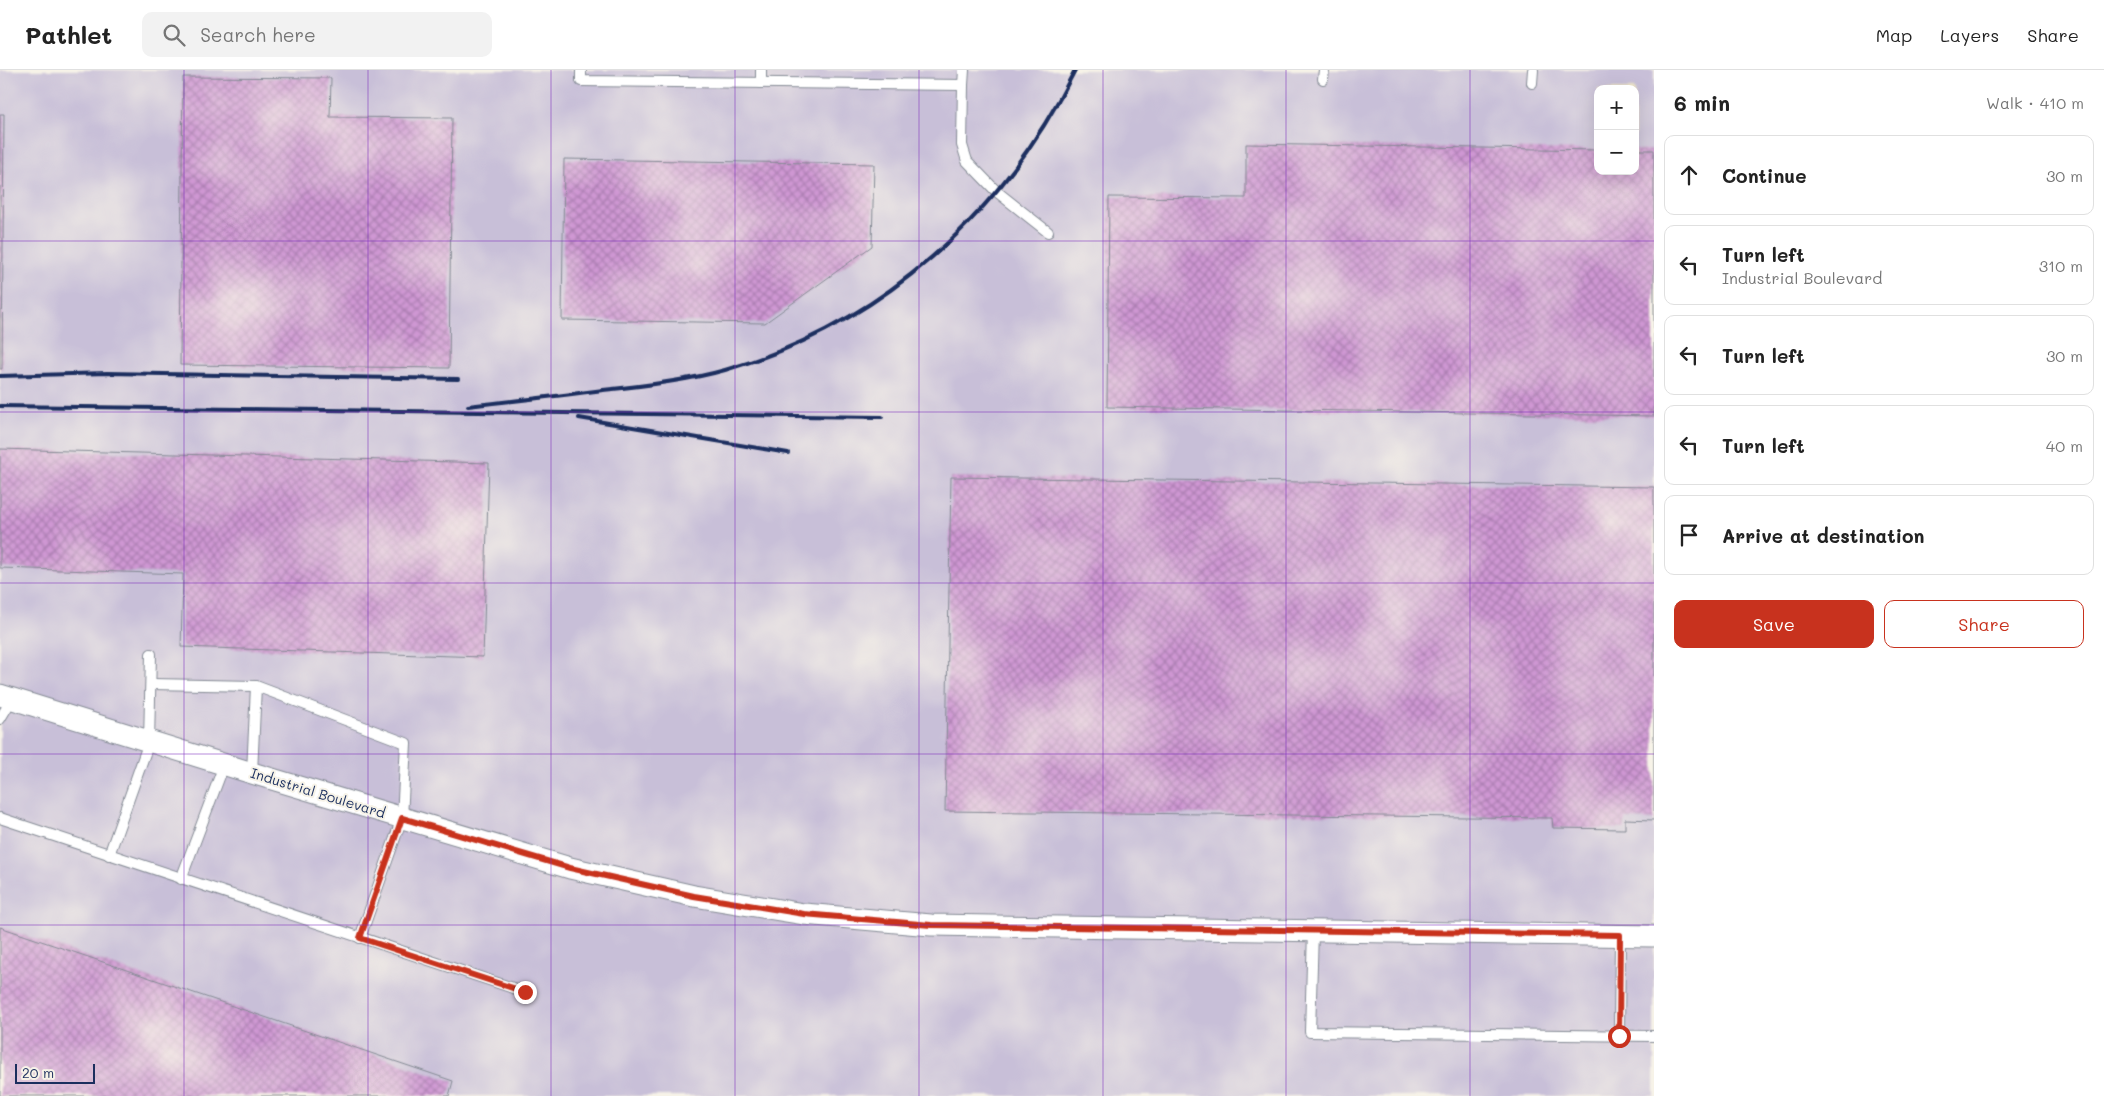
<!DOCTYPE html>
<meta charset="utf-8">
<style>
:root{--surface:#fff;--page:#f2f2f2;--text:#222;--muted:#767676;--line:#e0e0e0;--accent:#c8321e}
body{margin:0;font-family:Mali,sans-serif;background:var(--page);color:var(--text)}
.controls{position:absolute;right:15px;top:15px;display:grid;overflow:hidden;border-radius:10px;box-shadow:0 5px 20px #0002}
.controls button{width:45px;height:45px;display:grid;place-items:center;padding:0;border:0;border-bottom:1px solid var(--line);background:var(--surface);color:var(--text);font:25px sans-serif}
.scale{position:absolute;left:15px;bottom:12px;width:80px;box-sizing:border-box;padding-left:5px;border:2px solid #1b2f5e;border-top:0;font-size:14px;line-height:18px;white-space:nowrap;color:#1b2f5e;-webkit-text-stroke:4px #f7f3e8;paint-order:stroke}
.stop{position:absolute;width:15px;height:15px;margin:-11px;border:4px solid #c8321e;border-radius:50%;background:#fff}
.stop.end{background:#c8321e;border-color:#fff;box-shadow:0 1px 5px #0008}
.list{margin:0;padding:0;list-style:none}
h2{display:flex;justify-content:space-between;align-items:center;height:65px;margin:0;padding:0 20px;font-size:21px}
h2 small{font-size:16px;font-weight:400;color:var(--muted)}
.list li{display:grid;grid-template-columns:32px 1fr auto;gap:15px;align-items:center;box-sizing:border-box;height:80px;margin:0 10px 10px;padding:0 10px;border:1px solid var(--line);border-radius:10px}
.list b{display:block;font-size:19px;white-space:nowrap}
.list p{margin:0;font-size:16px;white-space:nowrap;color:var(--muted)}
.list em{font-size:16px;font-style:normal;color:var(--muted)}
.actions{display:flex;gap:10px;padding:15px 20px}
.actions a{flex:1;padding:11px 0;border:1px solid var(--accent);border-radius:10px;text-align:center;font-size:18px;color:var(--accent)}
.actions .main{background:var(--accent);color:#fff}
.icon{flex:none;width:28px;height:28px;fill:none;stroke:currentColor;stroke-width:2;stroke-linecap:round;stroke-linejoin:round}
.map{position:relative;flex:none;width:1654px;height:1026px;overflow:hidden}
header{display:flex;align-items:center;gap:30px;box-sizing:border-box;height:70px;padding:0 25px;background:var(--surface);border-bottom:1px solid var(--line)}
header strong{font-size:24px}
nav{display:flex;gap:28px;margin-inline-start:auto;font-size:18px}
.search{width:350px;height:45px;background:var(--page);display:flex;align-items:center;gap:12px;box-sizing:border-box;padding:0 18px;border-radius:10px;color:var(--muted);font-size:19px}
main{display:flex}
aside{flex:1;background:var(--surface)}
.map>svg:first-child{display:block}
.industrial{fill:#c8bfd8;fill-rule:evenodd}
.building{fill:url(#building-cross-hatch)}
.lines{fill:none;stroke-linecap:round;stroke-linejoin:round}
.service-casing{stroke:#848a94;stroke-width:12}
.minor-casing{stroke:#848a94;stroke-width:23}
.service{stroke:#fff;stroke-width:10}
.minor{stroke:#fff;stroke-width:21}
.rail{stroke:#1b2f5e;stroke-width:4}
.route{stroke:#c8321e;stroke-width:6}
.grid{fill:none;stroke:#7b2cbf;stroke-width:1;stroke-opacity:0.55}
.labels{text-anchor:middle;stroke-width:4;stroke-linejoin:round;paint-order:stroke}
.street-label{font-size:14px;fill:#1b2f5e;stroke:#f7f3e8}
</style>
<header>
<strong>Pathlet</strong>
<div class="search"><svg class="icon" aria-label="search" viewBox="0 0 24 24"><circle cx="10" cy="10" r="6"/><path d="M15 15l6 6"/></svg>Search here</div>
<nav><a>Map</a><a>Layers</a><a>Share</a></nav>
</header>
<main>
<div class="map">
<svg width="1654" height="1026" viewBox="0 0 1654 1026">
<defs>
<pattern id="building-cross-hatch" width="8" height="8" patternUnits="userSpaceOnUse" patternTransform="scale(1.25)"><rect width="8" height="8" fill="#cf97d3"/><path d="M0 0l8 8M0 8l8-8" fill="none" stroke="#a77cae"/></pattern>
</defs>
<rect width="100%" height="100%" fill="#f7f3e8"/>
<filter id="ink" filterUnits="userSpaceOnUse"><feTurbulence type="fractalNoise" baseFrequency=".02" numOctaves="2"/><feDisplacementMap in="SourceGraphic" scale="10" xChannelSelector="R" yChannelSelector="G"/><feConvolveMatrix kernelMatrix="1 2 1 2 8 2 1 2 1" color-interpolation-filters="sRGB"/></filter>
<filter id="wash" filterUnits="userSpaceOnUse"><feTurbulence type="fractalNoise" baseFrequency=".0096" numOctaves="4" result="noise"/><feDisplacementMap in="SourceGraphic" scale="20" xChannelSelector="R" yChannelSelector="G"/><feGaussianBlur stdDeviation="1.12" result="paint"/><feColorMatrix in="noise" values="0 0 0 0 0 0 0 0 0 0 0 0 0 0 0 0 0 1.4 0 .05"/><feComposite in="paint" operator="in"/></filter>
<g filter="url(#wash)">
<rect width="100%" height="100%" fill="#eee5c9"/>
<!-- industrial -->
<path class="industrial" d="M0 0H1654V1026H0ZM1598 19H1635V101H1598Z"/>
<g id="blocks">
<!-- building -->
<g class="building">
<polygon points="183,7 331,8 330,47 452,48 449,298 180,295"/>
<polygon points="0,44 4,44 2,299 0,299"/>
<polygon points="1246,74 1598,80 1598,101 1635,101 1635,80 1654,80 1654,346 1107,337 1109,127 1246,128"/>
<polygon points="564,89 874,94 872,176 765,253 562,250"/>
<polygon points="0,379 489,393 483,587 181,577 183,504 0,498"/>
<polygon points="951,407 1654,417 1654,750 1625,749 1625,759 1553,758 1552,748 945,741"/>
<polygon points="0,857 453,1011 449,1026 0,1026"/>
</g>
</g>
</g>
<g filter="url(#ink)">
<use href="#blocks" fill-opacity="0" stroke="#848a94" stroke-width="1"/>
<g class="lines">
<!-- service casing -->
<g class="service-casing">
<g id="service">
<polyline points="581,0 581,11 963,15 964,0"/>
<polyline points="1323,9 1324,0"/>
<polyline points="761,13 761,0"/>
<polyline points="1532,13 1533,0"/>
<polyline points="963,15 962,75 967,91 996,121 1048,162"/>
<polyline points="151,614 256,616 406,673 402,748 360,868"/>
<polyline points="0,649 12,629"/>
<polyline points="252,703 256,616"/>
<polyline points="0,748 525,922"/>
<polyline points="109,785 149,672 151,584"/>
<polyline points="181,809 224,695"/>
<polyline points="1313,861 1310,962 1654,966"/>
<polyline points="1619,966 1620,865"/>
</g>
</g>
<!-- minor casing -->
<g class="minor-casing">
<polyline id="minor" points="0,625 252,703 570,798 694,826 804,844 931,855 1654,866"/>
</g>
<!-- service -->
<use href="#service" class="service"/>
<!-- minor -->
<use href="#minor" class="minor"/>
<!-- rail -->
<g class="rail">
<polyline points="0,306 107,303 458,309"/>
<polyline points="0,336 882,347"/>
<path d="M468 336C513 331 558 326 603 320 644 316 686 311 725 300 882 255 1003 144 1075 0"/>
<polyline points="579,348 788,383"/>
</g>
</g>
</g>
<g class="lines" filter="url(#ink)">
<!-- route -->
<polyline class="route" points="525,922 360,868 402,748 570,798 694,826 804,844 931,855 1620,865 1619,966"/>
</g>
<!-- grid -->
<path class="grid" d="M184 0V1026M368 0V1026M551 0V1026M735 0V1026M919 0V1026M1103 0V1026M1286 0V1026M1470 0V1026M0 171H1654M0 342H1654M0 513H1654M0 684H1654M0 855H1654"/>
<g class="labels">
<!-- street labels -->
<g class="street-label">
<text transform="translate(318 723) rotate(17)" y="5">Industrial Boulevard</text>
</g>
</g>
</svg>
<div class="controls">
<button>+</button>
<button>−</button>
</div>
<div class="scale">20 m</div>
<div class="stop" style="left:1619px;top:966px"></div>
<div class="stop end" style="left:525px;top:922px"></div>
</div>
<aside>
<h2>6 min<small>Walk · 410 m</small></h2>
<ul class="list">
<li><svg class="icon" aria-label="ahead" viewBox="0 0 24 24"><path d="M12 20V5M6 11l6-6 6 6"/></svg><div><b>Continue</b></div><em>30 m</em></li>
<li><svg class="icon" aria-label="left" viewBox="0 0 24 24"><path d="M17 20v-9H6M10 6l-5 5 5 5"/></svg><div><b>Turn left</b><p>Industrial Boulevard</p></div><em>310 m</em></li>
<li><svg class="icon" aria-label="left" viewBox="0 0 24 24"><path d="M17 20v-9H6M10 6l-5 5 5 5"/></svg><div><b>Turn left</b></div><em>30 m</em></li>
<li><svg class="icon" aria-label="left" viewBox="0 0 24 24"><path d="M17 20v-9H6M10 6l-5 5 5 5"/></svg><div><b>Turn left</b></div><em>40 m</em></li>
<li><svg class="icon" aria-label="arrive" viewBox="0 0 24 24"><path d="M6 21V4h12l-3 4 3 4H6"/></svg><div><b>Arrive at destination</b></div></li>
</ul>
<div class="actions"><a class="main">Save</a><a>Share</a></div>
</aside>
</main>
